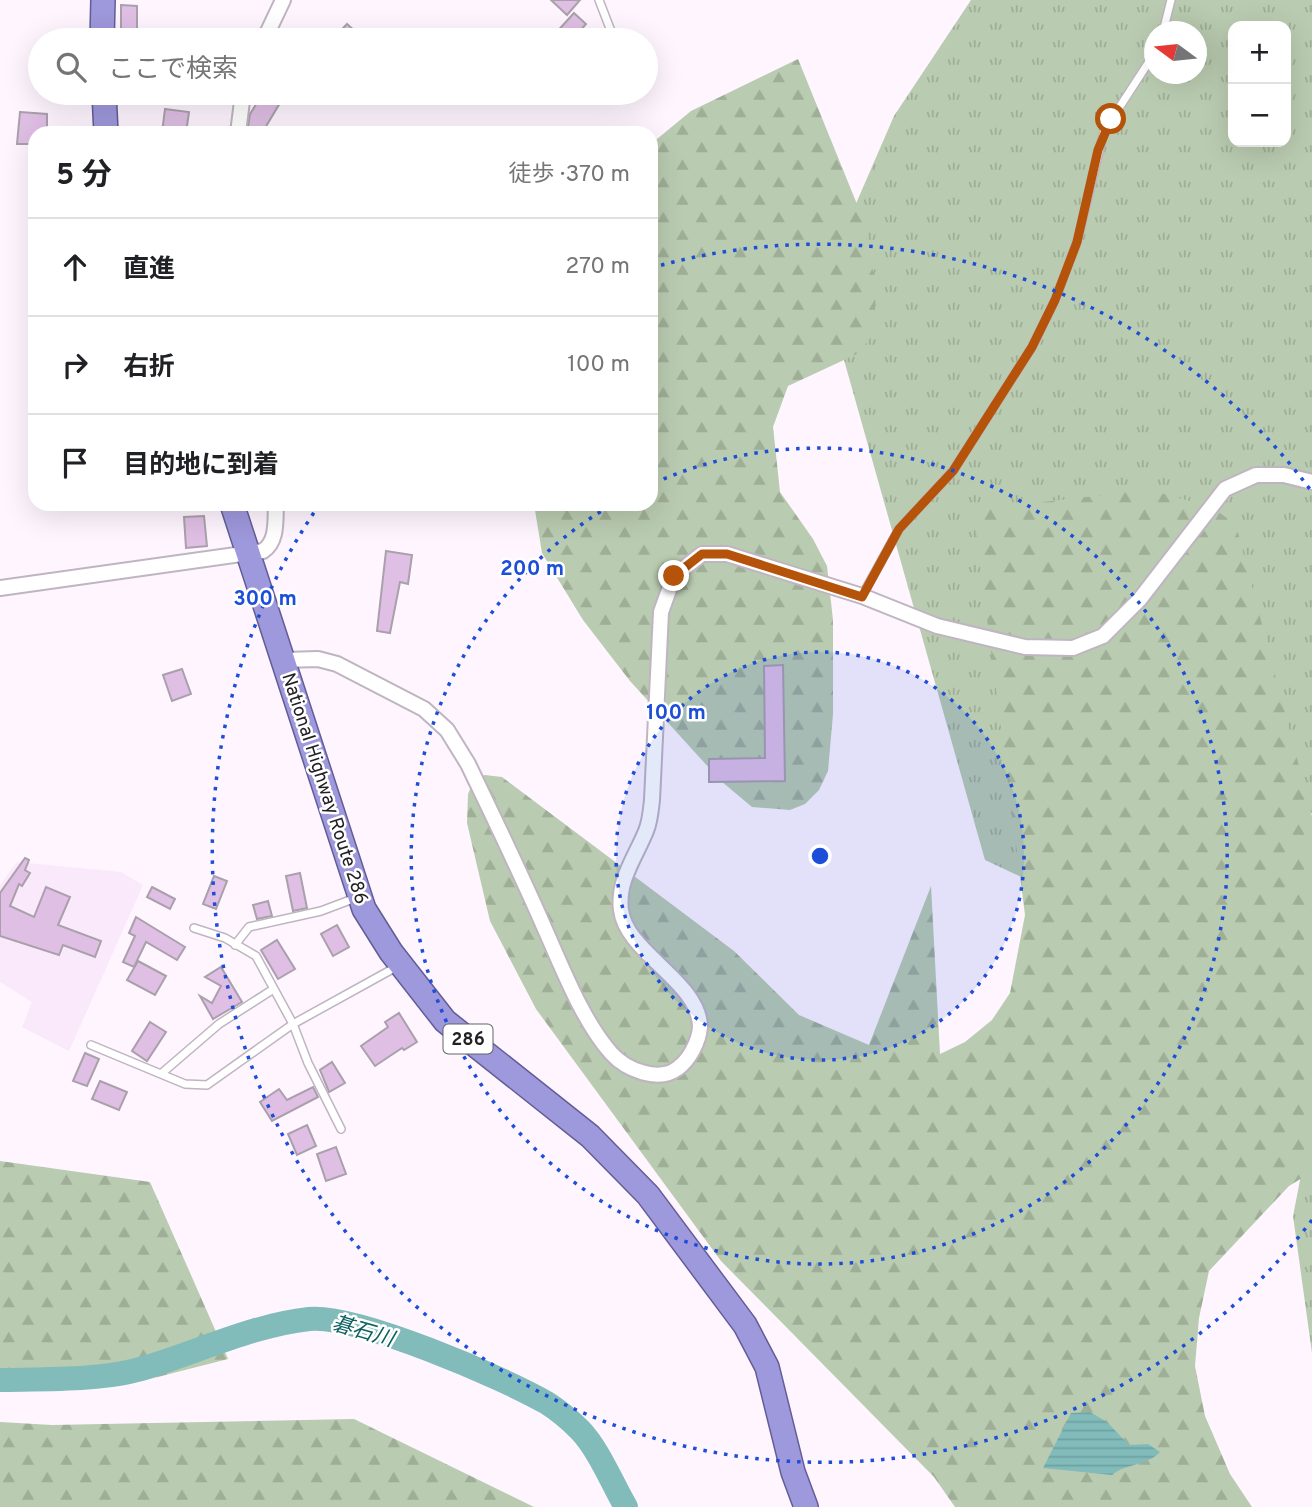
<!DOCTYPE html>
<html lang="ja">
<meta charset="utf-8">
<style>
:root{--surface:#fff;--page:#f6f6f6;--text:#202124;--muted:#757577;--line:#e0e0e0}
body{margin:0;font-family:Overpass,"Noto Sans JP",sans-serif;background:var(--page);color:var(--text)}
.controls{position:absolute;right:21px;top:21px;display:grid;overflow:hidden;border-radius:14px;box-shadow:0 7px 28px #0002}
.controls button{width:63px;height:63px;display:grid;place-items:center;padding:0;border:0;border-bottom:2px solid var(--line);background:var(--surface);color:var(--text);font:35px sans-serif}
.compass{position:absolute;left:1144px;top:21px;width:63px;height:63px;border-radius:50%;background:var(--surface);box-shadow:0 7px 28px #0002;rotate:285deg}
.stop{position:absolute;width:21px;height:21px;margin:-16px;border:5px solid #b45309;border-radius:50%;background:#fff}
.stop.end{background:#b45309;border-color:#fff;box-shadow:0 2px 7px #0008}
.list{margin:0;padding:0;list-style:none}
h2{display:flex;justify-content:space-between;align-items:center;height:91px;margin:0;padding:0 28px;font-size:30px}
h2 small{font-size:23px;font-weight:400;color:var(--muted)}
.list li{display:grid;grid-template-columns:46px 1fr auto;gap:21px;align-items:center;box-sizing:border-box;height:98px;padding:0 28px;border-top:2px solid var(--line)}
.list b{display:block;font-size:26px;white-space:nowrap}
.list em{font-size:23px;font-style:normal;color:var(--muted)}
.icon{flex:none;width:38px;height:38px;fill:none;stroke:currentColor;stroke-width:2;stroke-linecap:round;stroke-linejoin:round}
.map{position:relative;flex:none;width:1312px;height:1507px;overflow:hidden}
.search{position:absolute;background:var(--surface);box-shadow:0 7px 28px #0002;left:28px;top:28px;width:630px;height:77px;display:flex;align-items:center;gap:18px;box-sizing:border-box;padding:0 24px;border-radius:38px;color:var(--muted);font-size:26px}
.panel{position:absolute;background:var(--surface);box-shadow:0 7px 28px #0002;left:28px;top:126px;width:630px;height:385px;border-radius:21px}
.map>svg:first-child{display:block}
.built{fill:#f9e9fb}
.grass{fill:url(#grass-tufts);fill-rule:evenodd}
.forest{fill:url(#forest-firs)}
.water{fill:url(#water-rules)}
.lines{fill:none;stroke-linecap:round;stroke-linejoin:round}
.river{stroke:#81bcbb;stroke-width:24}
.building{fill:#dfbfe4;stroke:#a9a0ab;stroke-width:2}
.service-casing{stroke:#bfb5c1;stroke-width:10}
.minor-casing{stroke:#bfb5c1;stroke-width:18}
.trunk-casing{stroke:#635d96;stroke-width:26}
.service{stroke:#fff;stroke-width:7}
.minor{stroke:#fff;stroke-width:14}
.trunk{stroke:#9e98dc;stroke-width:23}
.route{stroke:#b45309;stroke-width:9}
.ring{fill:none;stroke:#1d4ed8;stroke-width:3.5;stroke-dasharray:3.5 7}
.labels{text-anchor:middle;stroke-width:5;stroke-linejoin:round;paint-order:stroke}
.shield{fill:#fff;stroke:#656366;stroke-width:2}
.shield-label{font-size:18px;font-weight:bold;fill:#232024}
.street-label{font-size:19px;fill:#232024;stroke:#fff}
.water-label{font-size:21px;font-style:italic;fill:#0c6060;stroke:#fff}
.centre{fill:#1d4ed8;stroke:#fff;stroke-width:3.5}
.ring-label{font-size:21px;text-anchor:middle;font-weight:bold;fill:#1d4ed8;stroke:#fff;stroke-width:5;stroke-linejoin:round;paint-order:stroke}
</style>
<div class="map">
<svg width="1312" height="1507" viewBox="0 0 1312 1507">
<defs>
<pattern id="grass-tufts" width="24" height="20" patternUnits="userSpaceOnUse" patternTransform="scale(1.75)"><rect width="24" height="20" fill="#b9cbb0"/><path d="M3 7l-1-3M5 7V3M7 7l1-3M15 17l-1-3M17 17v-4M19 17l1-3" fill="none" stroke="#9fae97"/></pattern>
<pattern id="forest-firs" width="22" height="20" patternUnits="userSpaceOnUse" patternTransform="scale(1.75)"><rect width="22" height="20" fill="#b9cbb0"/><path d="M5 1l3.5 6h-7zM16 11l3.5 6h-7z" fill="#9fae97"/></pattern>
<pattern id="water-rules" width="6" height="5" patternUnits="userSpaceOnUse" patternTransform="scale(1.75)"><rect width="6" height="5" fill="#81bcbb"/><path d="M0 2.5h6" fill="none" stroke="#6fa1a1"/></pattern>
</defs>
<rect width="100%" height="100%" fill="#fef5ff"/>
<!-- built -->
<polygon class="built" points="17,862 121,872 143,885 69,1051 22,1027 32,1002 0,982 0,885"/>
<!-- grass -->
<g class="grass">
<path d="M971 0H1312V813L1208 823 1083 906 985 860 822 282 894 116ZM1233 26H1286V142H1233ZM1154 32H1196V74H1154Z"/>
<polygon points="1312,1119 1312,1353 1293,1216"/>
</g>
<!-- forest -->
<g class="forest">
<polygon points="798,59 863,219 876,288 874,333 859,353 788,386 773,427 780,492 813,539 827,566 833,620 833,714 828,771 819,790 805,804 790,810 752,807 721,781 630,681 583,620 542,553 534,504 651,504 651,144 691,111"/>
<polygon points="1149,490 1212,507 1236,525 1312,816 1312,1172 1289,1186 1209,1271 1199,1318 1195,1366 1205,1416 1230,1474 1252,1507 955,1507 934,1477 721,1261 536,1009 490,921 467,823 468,794 475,778 485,775 502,777 734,951 799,1015 869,1045 931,886 940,1054 965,1042 992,1020 1010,993 1025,915 973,510"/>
<polygon points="0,1161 150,1182 228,1359 142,1381 0,1378"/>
<polygon points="354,1419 534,1507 0,1507 0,1422 52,1425"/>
</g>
<!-- water -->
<path class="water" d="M1090 1412 1107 1422 1129 1445 1148 1444 1160 1452C1147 1466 1126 1463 1112 1475L1043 1468 1071 1413Z"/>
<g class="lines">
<!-- river -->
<path class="river" d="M0 1380C44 1379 105 1381 147 1367 200 1351 254 1325 309 1319 356 1314 504 1378 547 1403 558 1410 571 1421 580 1430 599 1450 612 1483 626 1507"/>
</g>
<!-- building -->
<g class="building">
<polygon points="551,0 580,0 567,15"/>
<polygon points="121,5 137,6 137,35 121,35"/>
<polygon points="574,13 586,24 572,40 560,40 554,35"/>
<polygon points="347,24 365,40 332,40"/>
<polygon points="263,93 280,103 262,133 257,133 248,127 250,114"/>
<polygon points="165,109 189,112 186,133 162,133"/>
<polygon points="20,112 47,114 47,133 35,133 35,144 17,144"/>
<polygon points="204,516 207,546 186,548 184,517"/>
<polygon points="386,551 412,555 408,584 400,582 390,633 377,631"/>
<polygon points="783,665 785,781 709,782 709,759 765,758 764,666"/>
<polygon points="182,669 191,694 172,701 163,675"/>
<polygon points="25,858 29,860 25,870 30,873 22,886 19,884 10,906 34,917 46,887 70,897 58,925 101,941 95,957 63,945 59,955 0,936 0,893"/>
<polygon points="300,873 307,908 293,911 286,876"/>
<polygon points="214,876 227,881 216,909 203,904"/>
<polygon points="152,887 175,899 170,909 147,897"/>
<polygon points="268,901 272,916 257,919 253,905"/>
<polygon points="136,917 185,947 177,960 146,942 134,967 123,962 135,936 129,933"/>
<polygon points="337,925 349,947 333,956 321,934"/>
<polygon points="277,940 295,969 278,979 261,950"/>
<polygon points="138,961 166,976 155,995 127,980"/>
<polygon points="221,967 242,1002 213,1019 200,996 212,1003 221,986 205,977"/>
<polygon points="399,1013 417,1042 404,1050 402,1048 375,1066 361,1046 388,1027 385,1022"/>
<polygon points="150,1022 166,1032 147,1061 132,1051"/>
<polygon points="85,1053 99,1059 87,1086 73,1081"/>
<polygon points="332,1062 345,1083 329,1092 320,1070"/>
<polygon points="100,1081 127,1092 119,1110 92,1099"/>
<polygon points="313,1087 318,1097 272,1121 260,1102 279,1089 287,1100"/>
<polygon points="307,1125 316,1146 297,1155 288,1134"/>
<polygon points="336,1147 346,1174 326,1181 317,1154"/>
</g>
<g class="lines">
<!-- service casing -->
<g class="service-casing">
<g id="service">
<polyline points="599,0 611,31"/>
<polyline points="1163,32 1171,0"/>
<polyline points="862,596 899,529 953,471 1032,347 1055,300 1077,242 1104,131 1154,54"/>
<polyline points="194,928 225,938 256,956 293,1024 308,1063 341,1129"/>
<polyline points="235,945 249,927 321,911 358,897"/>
<polyline points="91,1045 185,1084 207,1085 293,1024 398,966"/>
<polyline points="162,1073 219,1024 272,990"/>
</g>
</g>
<!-- minor casing -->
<g class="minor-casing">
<g id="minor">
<polyline points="264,40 283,0"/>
<polyline points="238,133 243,93"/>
<path d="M0 588 263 551C278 541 275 520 276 504"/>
<path d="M284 660 318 659 337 664 424 709 447 730 468 764C494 818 520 872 544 927 562 967 582 1020 611 1053 626 1070 659 1083 678 1068 689 1060 699 1042 700 1027 700 982 626 953 621 910 617 881 636 856 646 831 650 822 651 809 652 800L661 612 674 576 702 554H727L862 596 937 626 1025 647 1073 648 1103 636 1140 599 1225 489 1256 475H1284L1312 482"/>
</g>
</g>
<!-- trunk casing -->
<g class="trunk-casing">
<g id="trunk">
<polyline points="102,40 103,0"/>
<polyline points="104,93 106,133"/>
<polyline points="232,504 364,909 391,952 445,1021 590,1136 648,1195 745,1325 767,1367 793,1472 806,1507"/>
</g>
</g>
<!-- service -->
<use href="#service" class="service"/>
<!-- minor -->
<use href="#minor" class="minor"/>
<!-- trunk -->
<use href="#trunk" class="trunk"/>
</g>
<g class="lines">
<!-- route -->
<polyline class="route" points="674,576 702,554 727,554 862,597 899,529 953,471 1032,347 1055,300 1077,242 1098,150 1111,119"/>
</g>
<!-- distance rings -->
<circle cx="820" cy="856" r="204" fill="#1d4ed8" fill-opacity=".12"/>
<g class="ring">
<circle cx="820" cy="856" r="204"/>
<path d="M654 483A408 408 0 1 1 613 504"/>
<path d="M1312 1220A612 612 0 0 1 319 505M651 268A612 612 0 0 1 1312 492"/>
</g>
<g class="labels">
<!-- shield labels -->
<rect class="shield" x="443.5" y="1024.5" width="49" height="29" rx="5"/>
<g class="shield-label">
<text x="468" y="1045">286</text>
</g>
<!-- street labels -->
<g class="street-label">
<text transform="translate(326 788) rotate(72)" y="7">National Highway Route 286</text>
</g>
<!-- water labels -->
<g class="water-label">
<text transform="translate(363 1331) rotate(16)" y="7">碁石川</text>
</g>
</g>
<circle cx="820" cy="856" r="10" class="centre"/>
<g class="ring-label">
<text x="532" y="575">200 m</text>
<text x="265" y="605">300 m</text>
<text x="676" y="719">100 m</text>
</g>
</svg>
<div class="controls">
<button>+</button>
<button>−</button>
</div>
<svg class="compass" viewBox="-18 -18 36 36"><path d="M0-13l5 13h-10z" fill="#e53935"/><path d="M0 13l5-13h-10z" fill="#757577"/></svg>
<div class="stop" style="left:1111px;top:119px"></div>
<div class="stop end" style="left:674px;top:576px"></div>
<div class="search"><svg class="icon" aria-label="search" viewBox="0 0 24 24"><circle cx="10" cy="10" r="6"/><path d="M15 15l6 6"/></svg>ここで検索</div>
<section class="panel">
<h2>5 分<small>徒歩 · 370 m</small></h2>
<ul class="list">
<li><svg class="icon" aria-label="ahead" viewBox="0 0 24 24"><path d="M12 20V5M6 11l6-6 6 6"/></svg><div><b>直進</b></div><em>270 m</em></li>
<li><svg class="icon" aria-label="right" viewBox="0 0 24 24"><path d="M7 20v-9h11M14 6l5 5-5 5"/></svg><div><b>右折</b></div><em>100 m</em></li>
<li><svg class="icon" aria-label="arrive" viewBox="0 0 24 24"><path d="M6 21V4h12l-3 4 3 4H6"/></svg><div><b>目的地に到着</b></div></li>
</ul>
</section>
</div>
